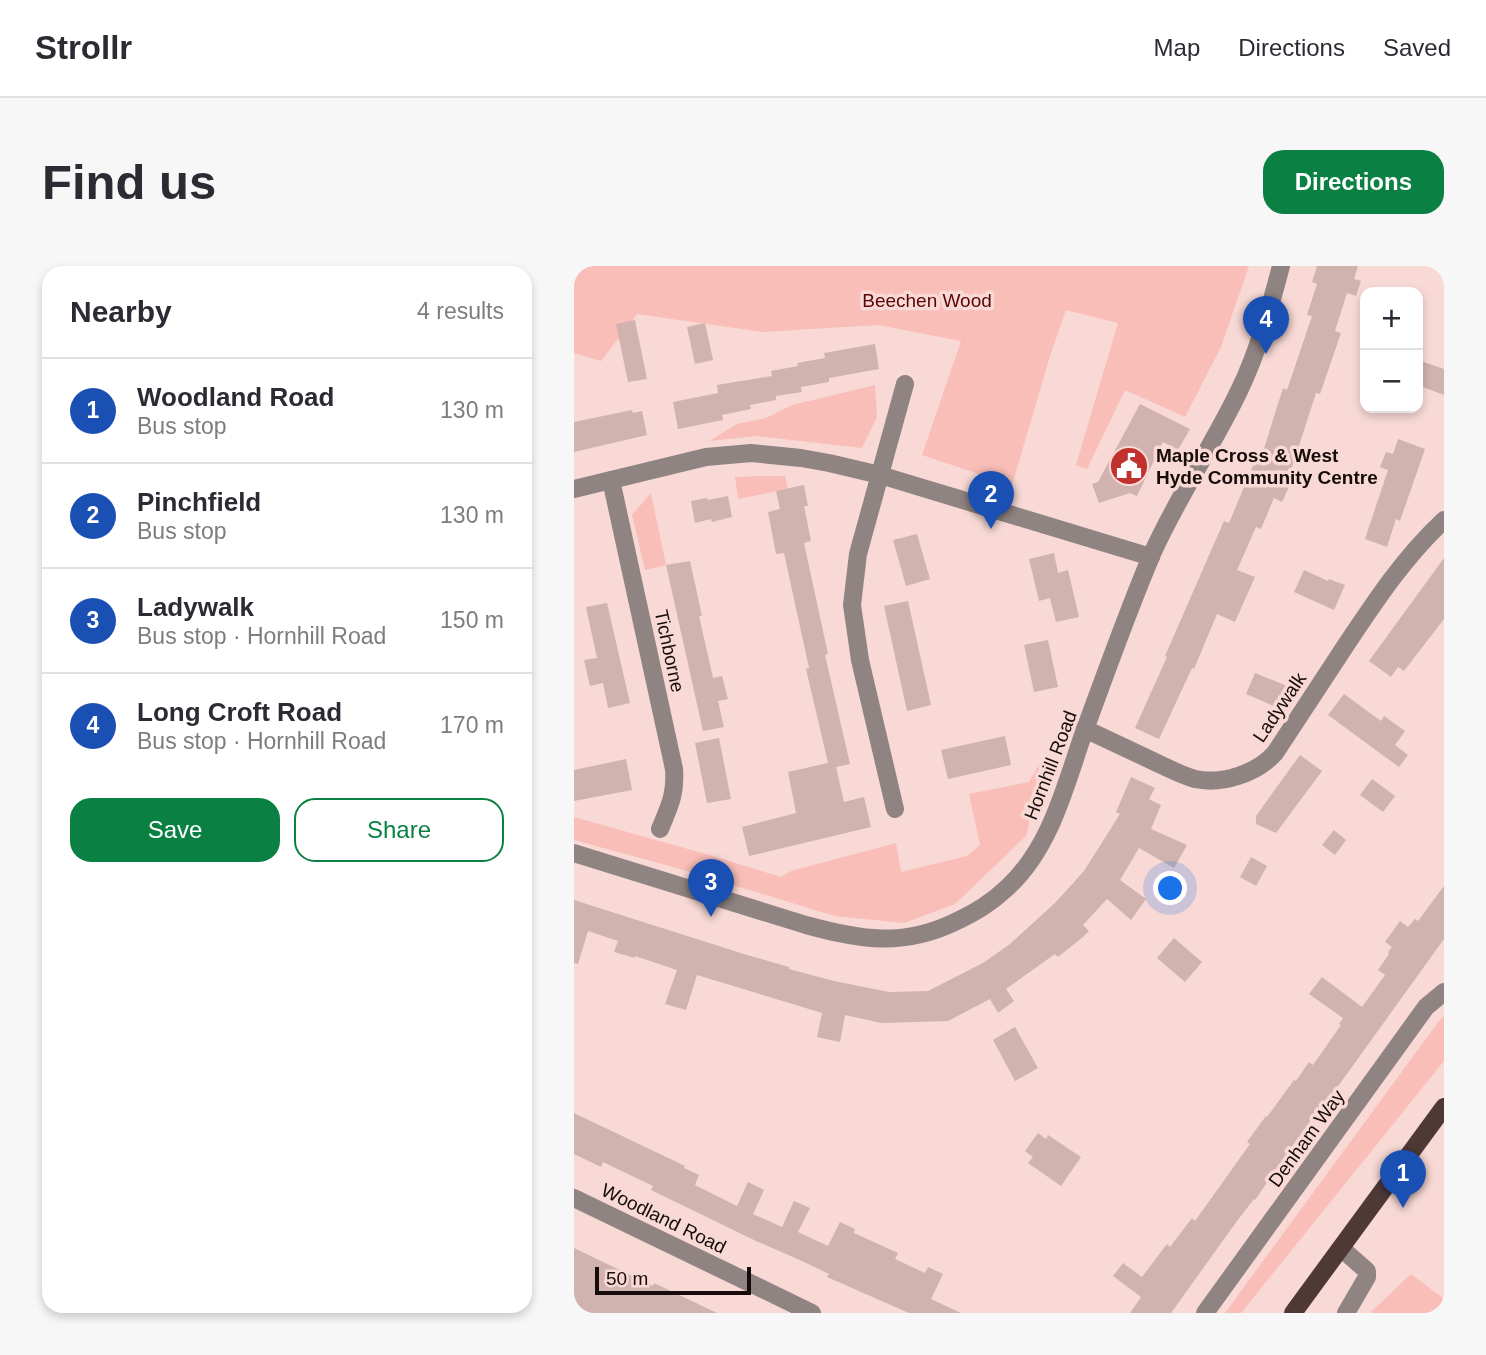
<!DOCTYPE html>
<meta charset="utf-8">
<style>
:root{--surface:#fff;--page:#f7f7f7;--text:#2b2b33;--muted:#7c7c81;--line:#e1e1e2;--accent:#0b8043}
body{margin:0;font-family:Helvetica,sans-serif;background:var(--page);color:var(--text)}
.controls{position:absolute;right:21px;top:21px;display:grid;overflow:hidden;border-radius:14px;box-shadow:0 4px 10px #0003}
.controls button{width:63px;height:63px;display:grid;place-items:center;padding:0;border:0;border-bottom:2px solid var(--line);background:var(--surface);color:var(--text);font:35px sans-serif}
.scale{position:absolute;left:21px;bottom:18px;width:156px;box-sizing:border-box;padding-left:7px;border:4px solid #160c0b;border-top:0;font-size:19px;line-height:24px;white-space:nowrap;color:#160c0b;-webkit-text-stroke:5px #f8d9d5;paint-order:stroke}
.you{position:absolute;left:597px;top:623px;width:24px;height:24px;margin:-18px;border:5px solid #fff;border-radius:50%;background:#1a73e8;box-shadow:0 0 0 10px #1a73e833}
.badge{display:grid;place-items:center;width:46px;height:46px;border-radius:50%;background:var(--accent);color:#fff;font-size:23px;font-weight:700}
.pin{position:absolute;translate:-50% -58px;filter:drop-shadow(0 2px 4px #0008)}
.pin::after{content:'';position:absolute;top:37px;width:24px;height:21px;background:inherit;clip-path:polygon(0 0,100% 0,50% 100%)}
.list{margin:0;padding:0;list-style:none}
h2{display:flex;justify-content:space-between;align-items:center;height:91px;margin:0;padding:0 28px;font-size:30px}
h2 small{font-size:23px;font-weight:400;color:var(--muted)}
.list li{display:grid;grid-template-columns:46px 1fr auto;gap:21px;align-items:center;box-sizing:border-box;height:105px;padding:0 28px;border-top:2px solid var(--line)}
.list b{display:block;font-size:26px;white-space:nowrap}
.list p{margin:0;font-size:23px;white-space:nowrap;color:var(--muted)}
.list em{font-size:23px;font-style:normal;color:var(--muted)}
.actions{display:flex;gap:14px;padding:21px 28px}
.actions a{flex:1;padding:16px 0;border:2px solid var(--accent);border-radius:21px;text-align:center;font-size:24px;color:var(--accent)}
.actions .main{background:var(--accent);color:#fff}
.map{position:relative;flex:none;width:870px;height:1047px;overflow:hidden;border-radius:21px}
header{display:flex;align-items:center;gap:42px;box-sizing:border-box;height:98px;padding:0 35px;background:var(--surface);border-bottom:2px solid var(--line)}
header strong{font-size:33px}
nav{display:flex;gap:38px;margin-inline-start:auto;font-size:24px}
.intro{display:flex;align-items:center;justify-content:space-between;box-sizing:border-box;height:168px;padding:0 42px}
h1{margin:0;font-size:49px}
.button{padding:18px 32px;border-radius:21px;background:var(--accent);color:#fff;font-size:24px;font-weight:700}
main{display:flex;gap:42px;padding:0 42px}
aside{flex:1;background:var(--surface);border-radius:21px;box-shadow:0 4px 10px #0003}
.map>svg:first-child{display:block}
.green{fill:#f9beb7}
.building{fill:#d0b2ae}
.lines{fill:none;stroke-linecap:round;stroke-linejoin:round}
.street{stroke:#908482;stroke-width:18}
.primary{stroke:#4e3937;stroke-width:18}
.labels{text-anchor:middle;stroke-width:7;stroke-linejoin:round;paint-order:stroke}
.park-label{font-size:19px;fill:#5c0508;stroke:#f8d9d5}
.poi-label{font-size:19px;font-weight:bold;fill:#160c0b;stroke:#f8d9d5;text-anchor:start}
.street-label{font-size:19px;fill:#160c0b;stroke:#f8d9d5}
</style>
<header>
<strong>Strollr</strong>
<nav><a>Map</a><a>Directions</a><a>Saved</a></nav>
</header>
<div class="intro"><h1>Find us</h1><a class="button">Directions</a></div>
<main>
<aside>
<h2>Nearby<small>4 results</small></h2>
<ul class="list">
<li><span class="badge" style="background:#1a4fb4">1</span><div><b>Woodland Road</b><p>Bus stop</p></div><em>130 m</em></li>
<li><span class="badge" style="background:#1a4fb4">2</span><div><b>Pinchfield</b><p>Bus stop</p></div><em>130 m</em></li>
<li><span class="badge" style="background:#1a4fb4">3</span><div><b>Ladywalk</b><p>Bus stop · Hornhill Road</p></div><em>150 m</em></li>
<li><span class="badge" style="background:#1a4fb4">4</span><div><b>Long Croft Road</b><p>Bus stop · Hornhill Road</p></div><em>170 m</em></li>
</ul>
<div class="actions"><a class="main">Save</a><a>Share</a></div>
</aside>
<div class="map">
<svg width="870" height="1047" viewBox="0 0 870 1047">
<rect width="100%" height="100%" fill="#f8d9d5"/>
<!-- green -->
<g class="green">
<polygon points="0,0 675,0 647,81 611,151 551,124 513,203 502,199 544,57 492,44 476,90 438,219 348,189 387,75 304,59 189,66 63,48 27,95 0,87"/>
<polygon points="301,119 303,151 288,182 182,170 135,175 163,158 192,152 218,139"/>
<polygon points="187,210 211,210 214,223 164,233 161,211"/>
<polygon points="77,227 92,299 71,304 58,249"/>
<polygon points="466,497 463,515 472,513 458,538 453,569 381,638 330,657 261,650 103,602 0,574 0,551 135,589 207,611 217,605 322,577 327,606 393,590 406,579 395,528 455,516"/>
<polygon points="870,750 870,795 667,1047 651,1047 865,755"/>
<polygon points="837,1008 870,1033 870,1047 796,1047"/>
</g>
<!-- building -->
<g class="building">
<polygon points="743,0 784,0 780,13 787,15 782,30 773,27 761,65 767,67 746,128 742,127 712,220 715,221 708,236 700,232 687,263 682,261 663,304 681,311 661,356 643,348 620,403 618,402 585,473 561,462 593,391 591,390 650,255 655,257 683,190 687,192 709,122 713,124 738,50 733,49 743,18 738,16"/>
<polygon points="61,54 73,113 54,116 42,58"/>
<polygon points="131,57 139,94 121,98 113,61"/>
<polygon points="301,78 305,103 255,112 255,116 227,121 228,126 202,130 202,134 176,139 177,143 148,149 149,154 104,163 99,136 144,127 143,119 198,110 197,105 224,100 223,97 251,92 250,87"/>
<polygon points="844,94 870,103 870,129 844,119"/>
<polygon points="566,138 616,163 604,184 589,176 563,230 556,227 525,237 518,218 524,216"/>
<polygon points="58,144 59,147 68,145 73,169 0,186 0,156"/>
<polygon points="824,173 851,183 826,255 822,253 813,281 791,273 814,204 806,201 812,186 819,188"/>
<polygon points="230,219 234,240 230,240 237,275 230,277 254,388 251,389 276,498 262,501 270,536 290,531 297,561 175,590 168,561 222,547 214,506 254,497 232,403 235,402 210,287 202,288 194,246 206,243 202,225"/>
<polygon points="154,230 158,251 138,256 137,253 121,257 117,235 133,232 134,234"/>
<polygon points="343,268 356,313 332,320 319,274"/>
<polygon points="480,287 484,307 494,304 505,351 482,356 476,332 465,335 455,293"/>
<polygon points="870,292 870,353 830,405 824,401 817,411 795,395"/>
<polygon points="116,295 128,350 125,350 139,412 148,410 154,433 144,435 150,461 129,465 92,299"/>
<polygon points="730,304 754,315 755,313 771,319 760,344 720,326"/>
<polygon points="334,335 357,439 333,445 310,340"/>
<polygon points="33,337 56,437 34,442 29,417 16,420 10,394 23,392 12,341"/>
<polygon points="474,374 484,421 460,426 450,379"/>
<polygon points="681,407 718,422 709,444 672,428"/>
<polygon points="770,428 807,455 810,450 831,465 821,479 834,489 825,501 754,449"/>
<polygon points="431,470 437,499 374,513 367,484"/>
<polygon points="145,472 157,533 133,537 121,477"/>
<polygon points="726,489 748,505 702,567 682,558 682,550"/>
<polygon points="52,493 58,524 0,535 0,504"/>
<polygon points="557,511 581,522 575,533 587,539 577,563 613,579 600,602 565,582 546,614 572,633 557,654 533,633 509,659 515,665 509,671 484,691 481,688 432,723 440,735 424,747 416,733 374,755 307,757 271,749 266,776 243,771 248,747 123,709 112,744 91,738 103,704 61,690 61,692 40,686 44,675 14,665 4,698 0,697 0,634 173,689 215,701 215,703 260,715 315,726 354,725 409,697 436,678 482,636 510,605 546,548 542,546"/>
<polygon points="798,513 821,530 809,546 786,529"/>
<polygon points="760,564 772,574 761,589 748,579"/>
<polygon points="677,591 693,600 682,620 666,611"/>
<polygon points="870,620 870,673 757,830 755,829 714,886 681,934 680,933 663,955 597,1047 556,1047 567,1031 539,1010 549,997 568,1011 593,978 596,981 618,952 621,955 676,878 673,876 692,850 693,851 720,814 722,815 735,796 739,799 767,759 765,758 769,752 735,728 748,711 788,741 811,709 804,704 815,688 814,686 818,681 811,676 826,655 834,661 841,653 844,655"/>
<polygon points="600,672 628,696 611,716 583,692"/>
<polygon points="441,761 464,802 441,815 419,774"/>
<polygon points="0,847 111,900 110,902 125,909 121,919 163,940 174,916 190,924 179,948 208,961 220,935 236,942 224,966 254,980 266,956 281,963 280,967 324,987 321,993 351,1007 354,1001 369,1008 357,1033 387,1047 335,1047 253,1011 255,1008 228,995 182,975 77,924 79,920 29,896 27,901 0,888"/>
<polygon points="464,867 472,873 474,869 507,891 487,920 454,897 459,891 451,885"/>
<polygon points="0,982 79,1020 80,1017 143,1047 0,1047"/>
</g>
<g class="lines">
<!-- street -->
<g class="street">
<path d="M37 214 100 503C102 529 95 541 86 563"/>
<polyline points="0,223 132,191 177,187 227,192 255,197 306,209 577,291"/>
<path d="M511 463C534 474 558 485 581 496 594 502 607 509 621 513 649 519 683 507 701 487 724 452 747 417 770 382 800 337 830 291 870 254"/>
<polyline points="321,543 286,394 278,339 284,288 331,118"/>
<path d="M0 587 232 659C286 674 329 681 381 656 402 646 417 637 434 621 477 581 491 520 510 466 532 407 553 347 578 288 603 232 638 181 665 125 684 86 696 42 707 0"/>
<polyline points="0,932 238,1047"/>
<polyline points="767,982 793,1005 793,1011 772,1047"/>
<polyline points="631,1047 852,741 870,726"/>
</g>
<!-- primary -->
<polyline class="primary" points="719,1047 870,841"/>
</g>
<!-- icons -->
<defs>
<g id="civic-disc" transform="scale(2.0125)"><circle r="9.5" fill="#c1322f" stroke="#f8d9d5"/><path d="M-.6-6.5H3V-4.5H.6V-3L4-1V1h2V6H-6V1h2V-1L-.6-3ZM-1.2 2.5V6h2.4V2.5Z" fill="#fff"/></g>
</defs>
<g fill-rule="evenodd">
<use href="#civic-disc" x="555" y="200"/>
</g>
<g class="labels">
<!-- park labels -->
<g class="park-label">
<text x="353" y="41">Beechen Wood</text>
</g>
<!-- poi labels -->
<g class="poi-label">
<text x="582" y="196">Maple Cross &amp; West<tspan x="582" dy="22">Hyde Community Centre</tspan></text>
</g>
<!-- street labels -->
<g class="street-label">
<text transform="translate(96 385) rotate(78)" y="7">Tichborne</text>
<text transform="translate(705 441) rotate(-56)" y="7">Ladywalk</text>
<text transform="translate(476 499) rotate(-69)" y="7">Hornhill Road</text>
<text transform="translate(732 872) rotate(-54)" y="7">Denham Way</text>
<text transform="translate(90 952) rotate(26)" y="7">Woodland Road</text>
</g>
</g>
</svg>
<div class="controls">
<button>+</button>
<button>−</button>
</div>
<div class="scale">50 m</div>
<div class="you"></div>
<div class="pin badge" style="left:829px;top:942px;background:#1a4fb4">1</div>
<div class="pin badge" style="left:417px;top:263px;background:#1a4fb4">2</div>
<div class="pin badge" style="left:137px;top:651px;background:#1a4fb4">3</div>
<div class="pin badge" style="left:692px;top:88px;background:#1a4fb4">4</div>
</div>
</main>
